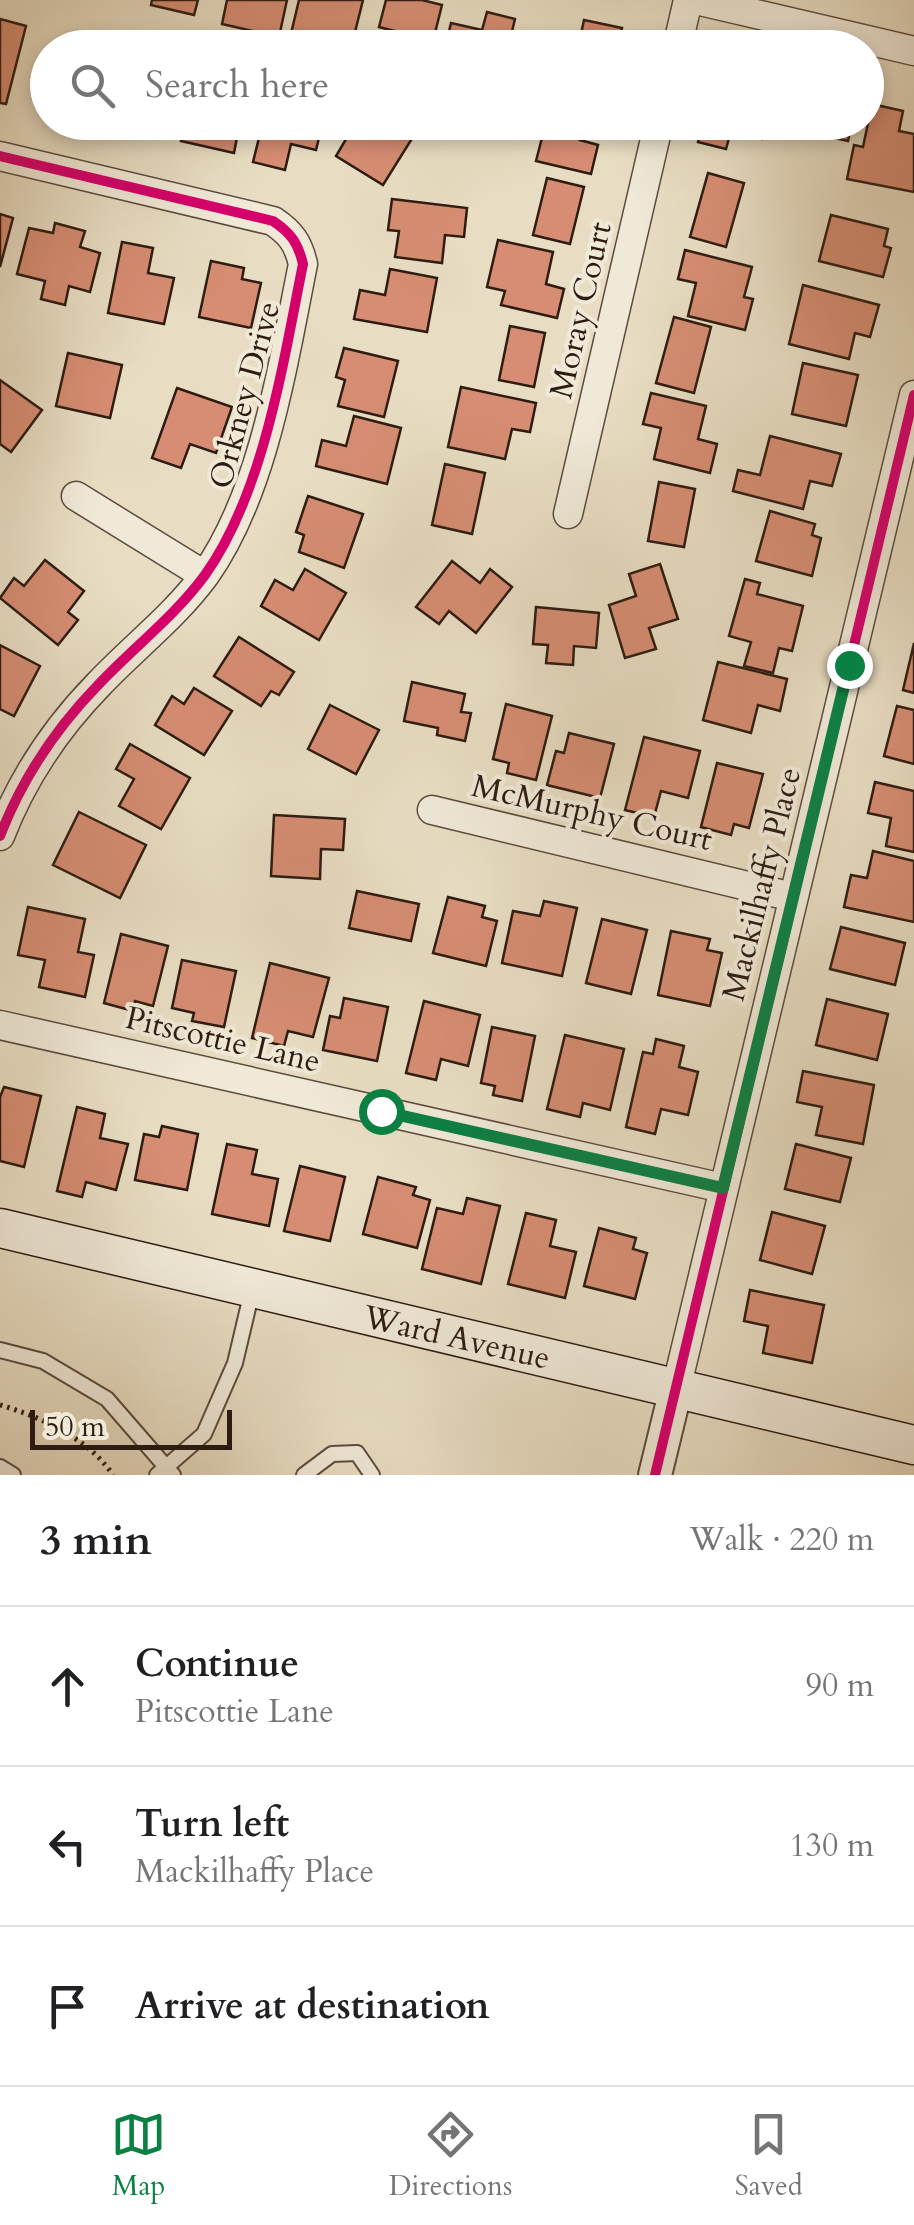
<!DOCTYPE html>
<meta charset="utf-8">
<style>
:root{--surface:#fff;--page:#f2f2f2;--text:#202124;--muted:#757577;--line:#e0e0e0;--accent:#0b8043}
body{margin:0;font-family:Cardo,serif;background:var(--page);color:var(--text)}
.scale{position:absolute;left:30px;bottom:25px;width:202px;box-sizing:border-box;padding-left:10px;border:5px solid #2e1c12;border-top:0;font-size:28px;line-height:35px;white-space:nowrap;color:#2e1c12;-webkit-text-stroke:8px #f0e9d8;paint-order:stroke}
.stop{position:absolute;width:30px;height:30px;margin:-22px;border:8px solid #0b8043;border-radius:50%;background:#fff}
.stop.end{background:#0b8043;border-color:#fff;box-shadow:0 2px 10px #0008}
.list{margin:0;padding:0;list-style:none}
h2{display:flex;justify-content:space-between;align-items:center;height:130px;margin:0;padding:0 40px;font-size:42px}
h2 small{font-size:32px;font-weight:400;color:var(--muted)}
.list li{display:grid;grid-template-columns:65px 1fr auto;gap:30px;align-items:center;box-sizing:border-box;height:160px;padding:0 40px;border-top:2px solid var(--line)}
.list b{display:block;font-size:38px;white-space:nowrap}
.list p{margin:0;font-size:32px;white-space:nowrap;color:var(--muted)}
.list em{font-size:32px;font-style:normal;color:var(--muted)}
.icon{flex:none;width:55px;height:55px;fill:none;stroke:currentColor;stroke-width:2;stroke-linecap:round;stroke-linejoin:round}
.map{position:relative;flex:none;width:914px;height:1475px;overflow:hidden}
.search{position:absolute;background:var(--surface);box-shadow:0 5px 15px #0003;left:30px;right:30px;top:30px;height:110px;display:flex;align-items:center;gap:25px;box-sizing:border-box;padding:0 35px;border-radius:55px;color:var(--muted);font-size:38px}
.sheet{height:610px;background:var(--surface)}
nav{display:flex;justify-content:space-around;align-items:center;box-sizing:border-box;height:140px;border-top:2px solid var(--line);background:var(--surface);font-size:28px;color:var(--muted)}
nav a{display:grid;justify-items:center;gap:5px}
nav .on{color:var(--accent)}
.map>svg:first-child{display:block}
.building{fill:#d68d73;stroke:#2e1c12;stroke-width:2.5}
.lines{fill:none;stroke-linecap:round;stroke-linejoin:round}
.service-casing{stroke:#5c4c3e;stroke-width:18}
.minor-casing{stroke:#5c4c3e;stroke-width:31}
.tertiary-casing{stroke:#5c4c3e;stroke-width:36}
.secondary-casing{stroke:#2e1c12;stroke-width:41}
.path{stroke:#2e1c12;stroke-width:5;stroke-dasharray:2.5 5;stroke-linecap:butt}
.service{stroke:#f0e9d8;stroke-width:14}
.minor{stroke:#f0e9d8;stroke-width:28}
.tertiary{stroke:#f0e9d8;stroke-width:32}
.secondary{stroke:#f0e9d8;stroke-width:38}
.cycleway-casing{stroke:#f0e9d8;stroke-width:16}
.cycleway{stroke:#d6006c;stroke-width:10}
.route{stroke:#0b8043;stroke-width:12}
.labels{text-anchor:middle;stroke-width:8;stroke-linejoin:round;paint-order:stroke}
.street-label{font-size:32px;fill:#2e1c12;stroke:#f0e9d8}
</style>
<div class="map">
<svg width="914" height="1475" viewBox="0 0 914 1475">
<rect width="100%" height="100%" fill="#e8ddc3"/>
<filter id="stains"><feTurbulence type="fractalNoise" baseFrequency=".002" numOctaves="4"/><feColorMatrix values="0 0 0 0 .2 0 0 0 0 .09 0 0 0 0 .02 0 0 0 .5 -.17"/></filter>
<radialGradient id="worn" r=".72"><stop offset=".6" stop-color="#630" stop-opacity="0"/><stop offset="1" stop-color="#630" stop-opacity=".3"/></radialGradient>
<!-- building -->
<g class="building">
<polygon points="152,0 198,0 194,15 151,5"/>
<polygon points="227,0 287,0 279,37 222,24"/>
<polygon points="299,0 363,0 351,48 312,48 289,42"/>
<polygon points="386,0 422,0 442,5 433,41 379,27"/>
<polygon points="487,12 515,19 508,48 445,48 451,23 482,30"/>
<polygon points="0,19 26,26 6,104 0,103"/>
<polygon points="584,20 622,28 618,48 578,48"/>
<polygon points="48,61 48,109 36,106"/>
<polygon points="872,104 903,111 899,131 914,134 914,192 847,179 854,145 863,147"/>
<polygon points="120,122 151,122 148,137 117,130"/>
<polygon points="185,122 240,122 234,153 181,141"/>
<polygon points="263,122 323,122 316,150 291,144 285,170 253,162"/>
<polygon points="356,122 389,122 413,137 383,185 336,156"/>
<polygon points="525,122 584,122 580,140 598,145 591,174 536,161 544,130 524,126"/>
<polygon points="702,122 766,122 762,139 731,131 726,149 698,142"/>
<polygon points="795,122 852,122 848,141 794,129"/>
<polygon points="708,173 744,183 726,247 690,237"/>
<polygon points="547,178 584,187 570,244 533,235"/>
<polygon points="392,199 467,208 464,237 445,235 442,263 395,257 399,231 388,230"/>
<polygon points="0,214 13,218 0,267"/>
<polygon points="831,215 888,229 884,246 891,248 883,277 819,261"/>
<polygon points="55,223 85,231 80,247 100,253 90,292 69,286 65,305 41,299 45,281 17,274 29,228 53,233"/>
<polygon points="498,240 553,252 546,284 564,289 557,318 501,305 505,291 487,287"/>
<polygon points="122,242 153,248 148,273 174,278 164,324 108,313"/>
<polygon points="685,250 752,267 744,297 753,299 745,330 688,316 696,283 678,279"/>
<polygon points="211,261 244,268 242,279 261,283 251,328 199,317"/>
<polygon points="390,269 437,278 427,332 354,319 360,290 385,295"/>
<polygon points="803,285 879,305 870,337 855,333 849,359 789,344"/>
<polygon points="674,317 711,327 694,393 656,383"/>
<polygon points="510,326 545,333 534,387 499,380"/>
<polygon points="344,348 398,361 384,417 338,406 345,380 336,377"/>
<polygon points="68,353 122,365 110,418 56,406"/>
<polygon points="803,363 858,375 846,426 792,414"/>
<polygon points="0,380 42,410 11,452 0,444"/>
<polygon points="461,387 536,403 530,432 512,429 505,459 448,447"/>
<polygon points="177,388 232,407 216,453 190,444 181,468 152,458"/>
<polygon points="651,393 706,406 698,439 717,444 710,473 654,459 661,428 643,424"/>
<polygon points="354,416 401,428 387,484 316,466 322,440 346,446"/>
<polygon points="770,436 841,454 832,486 810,481 803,509 733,491 738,470 760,475"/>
<polygon points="445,464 485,473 472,534 432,525"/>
<polygon points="659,482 695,489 684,547 648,541"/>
<polygon points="308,496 363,514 344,568 299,552 304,535 296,532"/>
<polygon points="770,511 815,524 812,535 821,538 812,576 756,561"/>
<polygon points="45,560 84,591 68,612 78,620 58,645 0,598 14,578 24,586"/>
<polygon points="452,561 480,583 490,569 512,587 476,633 449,611 439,624 416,607"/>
<polygon points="660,564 678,619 649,628 656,649 625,658 609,605 636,596 629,574"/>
<polygon points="305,569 346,593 319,640 261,606 275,580 293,590"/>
<polygon points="745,579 760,583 757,594 803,606 792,651 779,648 773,673 744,666 751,642 729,636"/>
<polygon points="536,607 599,613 596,648 574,646 573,665 546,663 548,645 533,644"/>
<polygon points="239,637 294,672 279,695 271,691 261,706 214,676"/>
<polygon points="914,643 914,693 903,690"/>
<polygon points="0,645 40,666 14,716 0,709"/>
<polygon points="718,662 787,679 780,711 758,705 751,733 703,720"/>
<polygon points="412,682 465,694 461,712 471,713 465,741 437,735 438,728 404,721"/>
<polygon points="194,688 232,711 204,755 155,725 172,696 184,704"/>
<polygon points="506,704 552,716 536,780 507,773 509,763 493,759"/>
<polygon points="330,705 379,730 356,774 308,749"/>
<polygon points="897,706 914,710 914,764 884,756"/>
<polygon points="569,733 614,744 600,798 547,785 556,751 564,753"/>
<polygon points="644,737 700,751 688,798 661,791 654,817 625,810"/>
<polygon points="130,744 190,778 161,829 119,806 134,779 116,769"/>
<polygon points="717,763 763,774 749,828 734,824 731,835 701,827"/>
<polygon points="875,782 914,791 914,852 886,846 891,818 868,813"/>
<polygon points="79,812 146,845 120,898 53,865"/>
<polygon points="274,815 345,819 343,850 321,849 320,879 271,876"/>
<polygon points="873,851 914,861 914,922 844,907 851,875 867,878"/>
<polygon points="357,891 419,904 411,941 349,928"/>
<polygon points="448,897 485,906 482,917 497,921 486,966 433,953"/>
<polygon points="544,901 577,908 562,976 502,963 513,911 540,916"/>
<polygon points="28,907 85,919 78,952 94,955 85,997 39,987 45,960 18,955"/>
<polygon points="602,919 647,930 631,994 586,983"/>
<polygon points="841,927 905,943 895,985 830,969"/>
<polygon points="671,931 710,939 707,950 722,953 710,1006 658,995"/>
<polygon points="121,934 168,946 153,1006 135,1001 133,1011 104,1003"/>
<polygon points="182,960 236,971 224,1027 192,1021 194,1013 172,1008"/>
<polygon points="270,963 329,978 313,1037 288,1031 284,1046 252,1038"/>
<polygon points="344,998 388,1007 377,1061 323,1050 330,1016 340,1018"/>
<polygon points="827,999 888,1014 877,1060 816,1045"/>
<polygon points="424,1001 480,1015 468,1066 441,1059 436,1080 406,1073"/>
<polygon points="492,1027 535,1036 522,1101 493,1095 495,1086 481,1083"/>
<polygon points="565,1035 624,1049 610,1110 583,1103 580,1117 547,1109"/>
<polygon points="656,1039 684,1046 679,1067 698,1072 688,1115 661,1109 655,1134 626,1127 643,1052 653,1054"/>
<polygon points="803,1071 874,1085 863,1144 816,1135 822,1107 797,1102"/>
<polygon points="4,1087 41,1096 24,1167 0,1161 0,1097"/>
<polygon points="77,1107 105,1114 100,1138 128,1144 116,1190 86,1182 82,1197 57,1191"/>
<polygon points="162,1126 198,1134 187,1190 135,1180 144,1134 159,1137"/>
<polygon points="227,1144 257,1150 252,1174 278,1179 269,1226 212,1214"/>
<polygon points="796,1144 851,1158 840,1202 785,1189"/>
<polygon points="300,1166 345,1177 330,1241 284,1231"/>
<polygon points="378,1177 416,1187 413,1195 430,1200 417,1248 363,1234"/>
<polygon points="467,1198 500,1206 481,1284 422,1269 437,1208 463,1214"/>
<polygon points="772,1212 825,1226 812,1274 760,1260"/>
<polygon points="526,1213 556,1220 550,1246 576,1252 565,1298 508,1284"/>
<polygon points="599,1228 636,1238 633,1249 647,1253 635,1299 584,1286"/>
<polygon points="750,1290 824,1305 812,1363 763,1353 768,1326 744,1321"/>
</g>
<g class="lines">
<!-- service casing -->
<g class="service-casing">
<g id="service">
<polyline points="0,1350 43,1361 107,1399 173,1475"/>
<polyline points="0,1467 13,1475"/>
<polyline points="157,1475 204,1434 235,1363 252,1291"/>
<polyline points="304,1475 332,1454 357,1453 372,1475"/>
</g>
</g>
<!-- minor casing -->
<g class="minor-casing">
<g id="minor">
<polyline points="696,0 914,51"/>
<polyline points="677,48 688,0"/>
<path d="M0 156 273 221C291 233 298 243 303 264 283 363 264 492 205 575 174 617 134 647 99 684 56 728 22 779 0 836"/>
<polyline points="76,496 204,575"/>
<polyline points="568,514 659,122"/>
<polyline points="432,810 793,897"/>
<polyline points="0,1025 723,1188"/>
<polyline points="676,1389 914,395"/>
</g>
</g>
<!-- tertiary casing -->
<g class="tertiary-casing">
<polyline id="tertiary" points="655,1475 676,1389"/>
</g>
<!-- secondary casing -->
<g class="secondary-casing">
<polyline id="secondary" points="0,1228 914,1445"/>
</g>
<!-- path -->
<path class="path" d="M0 1405C41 1417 88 1438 113 1475"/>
<!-- service -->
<use href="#service" class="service"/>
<!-- minor -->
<use href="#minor" class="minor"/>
<!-- tertiary -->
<use href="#tertiary" class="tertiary"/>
<!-- secondary -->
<use href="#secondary" class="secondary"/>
<!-- cycleway casing -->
<g class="cycleway-casing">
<g id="cycleway">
<path d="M0 156 273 221C291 233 298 243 303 264 283 363 264 492 205 575 174 617 134 647 99 684 56 728 22 779 0 836"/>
<polyline points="655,1475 914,395"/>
</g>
</g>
<!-- cycleway -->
<use href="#cycleway" class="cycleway"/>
</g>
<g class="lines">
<!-- route -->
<polyline class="route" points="381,1111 723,1188 849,665"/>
</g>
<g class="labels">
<!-- street labels -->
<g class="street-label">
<text transform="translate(580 310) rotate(-77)" y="11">Moray Court</text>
<text transform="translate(244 395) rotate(-75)" y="11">Orkney Drive</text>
<text transform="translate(592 812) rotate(13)" y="11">McMurphy Court</text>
<text transform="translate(761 884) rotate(-76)" y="11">Mackilhaffy Place</text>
<text transform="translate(223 1039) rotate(13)" y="11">Pitscottie Lane</text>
<text transform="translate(457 1337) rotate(13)" y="11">Ward Avenue</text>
</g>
</g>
<rect width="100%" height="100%" filter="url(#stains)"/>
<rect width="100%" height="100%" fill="url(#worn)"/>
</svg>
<div class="scale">50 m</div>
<div class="stop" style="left:381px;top:1111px"></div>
<div class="stop end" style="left:849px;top:665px"></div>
<div class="search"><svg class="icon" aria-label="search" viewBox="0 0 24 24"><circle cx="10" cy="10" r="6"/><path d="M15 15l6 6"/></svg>Search here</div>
</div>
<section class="sheet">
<h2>3 min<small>Walk · 220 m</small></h2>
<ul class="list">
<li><svg class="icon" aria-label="ahead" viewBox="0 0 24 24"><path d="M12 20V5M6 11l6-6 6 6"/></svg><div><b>Continue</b><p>Pitscottie Lane</p></div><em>90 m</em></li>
<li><svg class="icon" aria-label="left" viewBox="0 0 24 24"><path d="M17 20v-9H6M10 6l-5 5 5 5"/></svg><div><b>Turn left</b><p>Mackilhaffy Place</p></div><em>130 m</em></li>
<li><svg class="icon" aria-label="arrive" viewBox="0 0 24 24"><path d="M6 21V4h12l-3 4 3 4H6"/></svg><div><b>Arrive at destination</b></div></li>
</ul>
</section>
<nav>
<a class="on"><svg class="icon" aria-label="map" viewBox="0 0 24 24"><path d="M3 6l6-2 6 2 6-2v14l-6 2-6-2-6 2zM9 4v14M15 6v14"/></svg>Map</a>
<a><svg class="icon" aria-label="directions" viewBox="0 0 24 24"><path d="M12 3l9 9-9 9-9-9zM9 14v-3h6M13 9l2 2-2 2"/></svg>Directions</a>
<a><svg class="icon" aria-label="saved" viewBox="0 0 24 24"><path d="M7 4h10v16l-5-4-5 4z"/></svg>Saved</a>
</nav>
